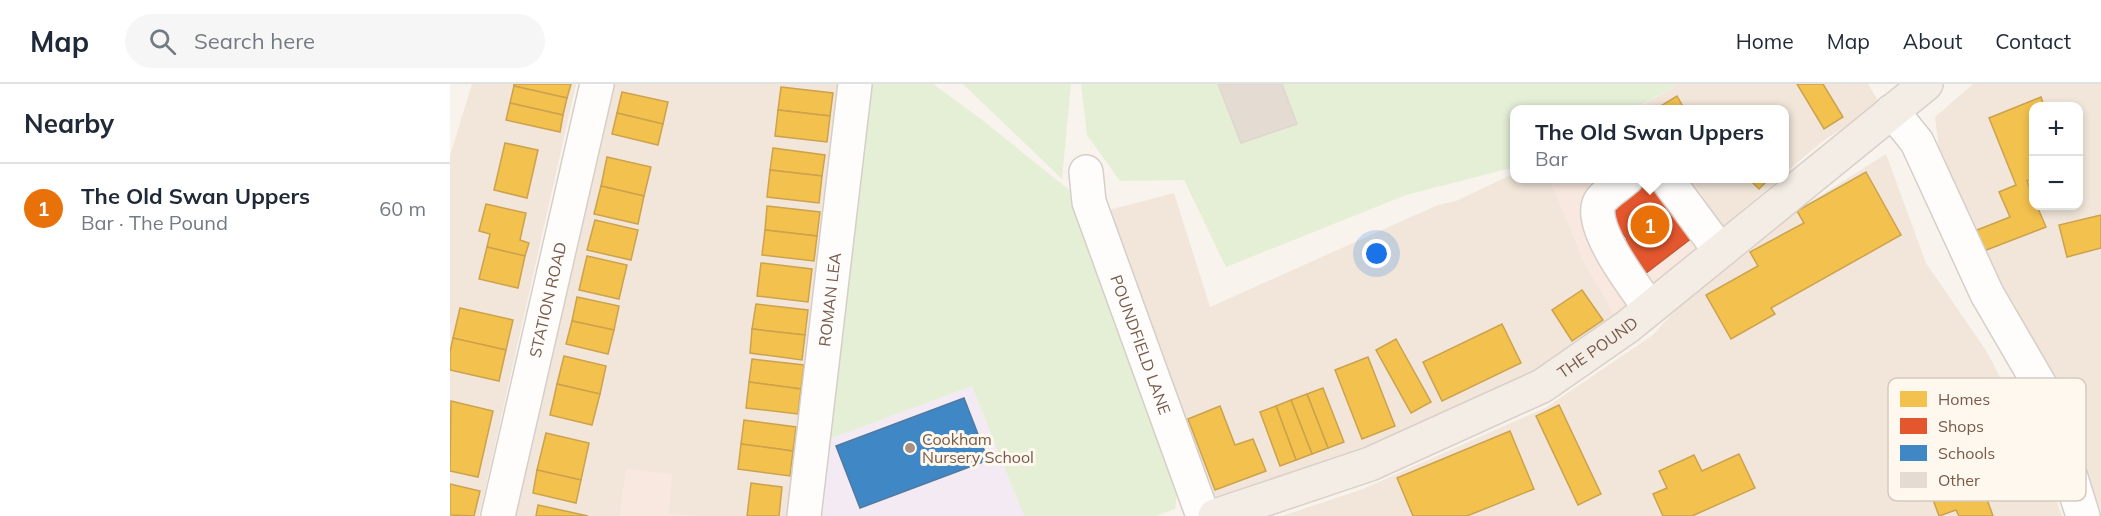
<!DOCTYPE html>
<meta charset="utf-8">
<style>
:root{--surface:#fff;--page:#f6f6f7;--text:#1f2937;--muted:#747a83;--line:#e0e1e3;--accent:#a59083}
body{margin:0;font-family:Mulish,sans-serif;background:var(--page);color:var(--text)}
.controls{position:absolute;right:18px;top:18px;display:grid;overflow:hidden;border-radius:12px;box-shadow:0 3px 9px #0003}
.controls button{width:54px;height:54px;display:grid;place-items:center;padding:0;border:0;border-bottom:2px solid var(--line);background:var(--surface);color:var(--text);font:30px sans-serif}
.you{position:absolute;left:927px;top:170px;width:21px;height:21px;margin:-15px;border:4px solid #fff;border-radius:50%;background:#1a73e8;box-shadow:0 0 0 9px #1a73e833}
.badge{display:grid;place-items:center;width:39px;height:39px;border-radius:50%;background:var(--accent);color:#fff;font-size:20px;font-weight:700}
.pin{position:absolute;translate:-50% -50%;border:3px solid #fff;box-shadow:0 2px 6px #0006}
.popup{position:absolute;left:1060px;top:21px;width:279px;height:78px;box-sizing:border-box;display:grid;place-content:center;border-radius:12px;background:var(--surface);filter:drop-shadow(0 2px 4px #0005);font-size:20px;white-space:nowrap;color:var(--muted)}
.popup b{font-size:22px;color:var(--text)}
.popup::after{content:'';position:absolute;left:50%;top:100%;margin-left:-12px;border:12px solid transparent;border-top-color:var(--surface)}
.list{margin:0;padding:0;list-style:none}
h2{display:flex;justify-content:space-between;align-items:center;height:78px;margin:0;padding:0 24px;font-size:26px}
h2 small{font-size:20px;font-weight:400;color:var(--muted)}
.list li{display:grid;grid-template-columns:39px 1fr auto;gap:18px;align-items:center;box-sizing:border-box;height:90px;padding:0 24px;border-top:2px solid var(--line)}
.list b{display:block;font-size:22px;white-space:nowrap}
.list p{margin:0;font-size:20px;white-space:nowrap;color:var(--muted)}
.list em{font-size:20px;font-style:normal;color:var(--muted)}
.icon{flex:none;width:33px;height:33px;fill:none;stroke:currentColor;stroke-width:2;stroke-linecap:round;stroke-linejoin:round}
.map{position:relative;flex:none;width:1651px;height:432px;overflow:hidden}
header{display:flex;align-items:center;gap:36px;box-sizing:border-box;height:84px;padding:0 30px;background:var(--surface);border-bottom:2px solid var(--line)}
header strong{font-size:28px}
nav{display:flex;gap:33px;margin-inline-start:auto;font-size:21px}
.search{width:420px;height:54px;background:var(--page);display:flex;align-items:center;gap:15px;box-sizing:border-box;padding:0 21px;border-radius:33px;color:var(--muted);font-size:22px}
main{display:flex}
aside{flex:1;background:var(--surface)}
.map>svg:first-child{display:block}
.residential{fill:#f1e6d9;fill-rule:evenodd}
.commercial{fill:#f8e8df}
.education{fill:#f4eaf4}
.green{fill:#e5efd6}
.homes{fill:#f2c14e;stroke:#cda24d;stroke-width:1.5}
.shops{fill:#e4572e;stroke:#c45836;stroke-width:1.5}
.schools{fill:#3f88c5;stroke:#507aa0;stroke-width:1.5}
.building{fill:#e4dbd3;stroke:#e1d6ce;stroke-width:1.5}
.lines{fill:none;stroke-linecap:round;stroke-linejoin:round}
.minor-casing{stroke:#d6cfc8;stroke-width:36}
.major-casing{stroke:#dad0c9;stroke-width:36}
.minor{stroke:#fefdfc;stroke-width:33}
.major{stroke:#f3ede5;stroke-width:33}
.poi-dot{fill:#a59083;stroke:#fff8ee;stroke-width:2}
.labels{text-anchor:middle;stroke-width:6;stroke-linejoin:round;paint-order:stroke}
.street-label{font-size:16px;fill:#785a4a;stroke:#fff8ee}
.poi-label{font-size:16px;fill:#785a4a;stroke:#fff8ee;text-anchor:start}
.key{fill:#fff8ee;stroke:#d6c9bd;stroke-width:1.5}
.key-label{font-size:16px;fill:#785a4a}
</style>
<header>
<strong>Map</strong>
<div class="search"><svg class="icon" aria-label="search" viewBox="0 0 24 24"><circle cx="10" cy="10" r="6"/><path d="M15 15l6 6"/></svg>Search here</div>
<nav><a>Home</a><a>Map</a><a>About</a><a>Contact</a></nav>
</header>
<main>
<aside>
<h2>Nearby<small></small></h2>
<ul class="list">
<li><span class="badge" style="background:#e8710a">1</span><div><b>The Old Swan Uppers</b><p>Bar · The Pound</p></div><em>60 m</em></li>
</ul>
</aside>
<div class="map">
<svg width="1651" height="432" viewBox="0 0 1651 432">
<rect width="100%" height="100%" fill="#f8f3ec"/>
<!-- residential -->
<g class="residential">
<polygon points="22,0 126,0 29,432 0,432 0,72"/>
<polygon points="159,0 418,0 341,432 244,432 219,430 176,386 170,432 61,432"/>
<polygon points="1228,0 1418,0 1430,20 1373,57 1335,89 1335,26 1184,26"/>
<path d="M1523 0H1651V427L1641 401 1567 263 1491 80 1485 33ZM1584 22H1628V122H1584Z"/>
<polygon points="1436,70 1476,179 1537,268 1561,315 1600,399 1612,432 832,432 913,405 1097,323 1203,251 1241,209 1311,149"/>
<polygon points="1065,89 1065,94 1100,95 1134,178 1166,233 1099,280 957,350 752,423 644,130 724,109 760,223 988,121 1006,117"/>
<polygon points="1242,95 1329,95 1262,151 1255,137 1264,130"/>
</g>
<!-- commercial -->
<g class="commercial">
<polygon points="1100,95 1242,95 1264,130 1255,137 1262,151 1166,233 1134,178"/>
<polygon points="176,385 222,390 219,430 243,432 170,432"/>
</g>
<!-- education -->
<polygon class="education" points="522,302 574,432 365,432 374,357"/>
<!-- green -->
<g class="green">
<polygon points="418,0 483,0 531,35 623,109 623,118 727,409 725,425 706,432 574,432 522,302 374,357"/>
<polygon points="513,0 621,0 612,95"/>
<polygon points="631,0 1228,0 1184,25 1065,26 1065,83 956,111 776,183 734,96 670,97 637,51"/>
</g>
<!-- homes -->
<g class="homes">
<polygon points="64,0 121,0 117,14 64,2"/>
<polygon points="1347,0 1373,0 1393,33 1374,45"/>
<polygon points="64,2 117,14 113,31 60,19"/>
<polygon points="331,3 383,9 380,32 328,26"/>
<polygon points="172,8 218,18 213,40 167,29"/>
<polygon points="1227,12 1235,26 1204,26"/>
<polygon points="1591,13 1594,22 1584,22 1584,94 1577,97 1584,113 1584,122 1587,122 1596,143 1526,170 1517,150 1560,133 1549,108 1566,101 1539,34"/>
<polygon points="60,19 113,31 110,48 56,36"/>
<polygon points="328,26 380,32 377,58 325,52"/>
<polygon points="167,29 213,40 208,61 162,50"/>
<polygon points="55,59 88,66 77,114 44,106"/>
<polygon points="323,64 375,71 372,92 320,86"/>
<polygon points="157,73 201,83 194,112 151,102"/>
<polygon points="320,86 372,92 369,119 317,113"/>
<polygon points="1416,88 1451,151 1321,224 1325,230 1281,255 1256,211 1308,182 1300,168 1354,139 1347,127"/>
<polygon points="1298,94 1320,94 1309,105"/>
<polygon points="151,102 194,112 188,140 144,130"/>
<polygon points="36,120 76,129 70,156 79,159 75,172 37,163 40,150 29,147"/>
<polygon points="317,122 370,128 367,152 315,146"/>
<polygon points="1651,131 1651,164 1617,173 1609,141"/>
<polygon points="145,136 188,146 181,176 137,166"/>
<polygon points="315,146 367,152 364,177 312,171"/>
<polygon points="37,163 75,172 68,204 29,195"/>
<polygon points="137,172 177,181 169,215 129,206"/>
<polygon points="311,179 362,185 358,218 307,212"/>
<polygon points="1132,206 1153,236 1122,257 1102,226"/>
<polygon points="127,213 169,222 164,246 122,237"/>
<polygon points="306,220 358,226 355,251 302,245"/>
<polygon points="10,224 63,236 56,266 3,254"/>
<polygon points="122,237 164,246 158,270 116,260"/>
<polygon points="1052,240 1071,279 992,317 973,278"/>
<polygon points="302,245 355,251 352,276 300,269"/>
<polygon points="3,254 56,266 49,297 0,286 0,268"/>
<polygon points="946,255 981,318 961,329 926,266"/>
<polygon points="114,272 156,282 150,310 107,300"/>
<polygon points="918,273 945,342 912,355 885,286"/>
<polygon points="302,275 354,281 351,305 299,298"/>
<polygon points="299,298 351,305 348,330 296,324"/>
<polygon points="107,300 150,310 142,341 100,331"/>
<polygon points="873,304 894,358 878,364 857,310"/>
<polygon points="857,310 878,364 862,370 841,316"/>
<polygon points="841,316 862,370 846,376 826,322"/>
<polygon points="1,317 43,327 28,393 0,387"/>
<polygon points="1109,321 1151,410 1128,421 1086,332"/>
<polygon points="770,322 785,361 803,355 816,387 765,406 738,335"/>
<polygon points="826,322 846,376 830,382 810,328"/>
<polygon points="294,336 346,343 343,367 291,360"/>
<polygon points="1060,347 1084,405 1017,432 963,432 947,394"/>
<polygon points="96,349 139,359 131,396 87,386"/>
<polygon points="291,360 343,367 340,392 288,385"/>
<polygon points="1518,362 1543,432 1509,432 1506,426 1489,432 1470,380"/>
<polygon points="1289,370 1305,404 1242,432 1213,432 1203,410 1217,404 1209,387 1244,371 1252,387"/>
<polygon points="87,386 131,396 126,419 83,409"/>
<polygon points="301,399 332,403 329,432 297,432"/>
<polygon points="0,400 30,407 24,432 0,431"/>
<polygon points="88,421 138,432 86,432"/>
</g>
<!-- shops -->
<polygon class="shops" points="1200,97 1243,153 1191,193 1167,163 1177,155 1157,130"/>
<!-- schools -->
<polygon class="schools" points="514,314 538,376 410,424 386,362"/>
<!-- building -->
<polygon class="building" points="768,0 832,0 847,40 791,59"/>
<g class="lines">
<!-- minor casing -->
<g class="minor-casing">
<g id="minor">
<polyline points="1442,27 1467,58 1537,210 1594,308 1633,432"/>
<path id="s1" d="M636 88 639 118 753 432"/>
<path d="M1177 94C1169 101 1157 108 1151 116 1134 138 1186 205 1200 224"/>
<polyline points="1216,94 1270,167"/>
<path id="s2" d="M48 432 147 0"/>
<path id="s3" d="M354 432 405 0"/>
</g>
</g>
<!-- major casing -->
<g class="major-casing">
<g id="major">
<path id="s4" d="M765 432 920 380 1092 302 1177 243 1476 0"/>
</g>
</g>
<!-- minor -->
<use href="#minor" class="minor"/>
<!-- major -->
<use href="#major" class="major"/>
</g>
<!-- markers -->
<circle class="poi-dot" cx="460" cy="364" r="6"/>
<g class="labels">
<!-- street labels -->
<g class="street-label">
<text dy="6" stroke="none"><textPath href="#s2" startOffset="222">STATION ROAD</textPath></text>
<text dy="6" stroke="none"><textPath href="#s3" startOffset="218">ROMAN LEA</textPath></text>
<text dy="6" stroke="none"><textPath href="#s1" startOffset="182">POUNDFIELD LANE</textPath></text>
<text dy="6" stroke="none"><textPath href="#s4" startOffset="420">THE POUND</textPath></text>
</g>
<!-- poi labels -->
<g class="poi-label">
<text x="472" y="361">Cookham<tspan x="472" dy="18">Nursery School</tspan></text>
</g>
</g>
<!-- legend -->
<rect x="1438" y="294" width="198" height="123" rx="9" class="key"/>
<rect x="1450" y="307" width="27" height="16" fill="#f2c14e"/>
<rect x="1450" y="334" width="27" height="16" fill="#e4572e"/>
<rect x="1450" y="361" width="27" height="16" fill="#3f88c5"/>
<rect x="1450" y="388" width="27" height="16" fill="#e4dbd3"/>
<g class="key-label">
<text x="1488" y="321">Homes</text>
<text x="1488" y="348">Shops</text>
<text x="1488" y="375">Schools</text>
<text x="1488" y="402">Other</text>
</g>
</svg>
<div class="controls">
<button>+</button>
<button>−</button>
</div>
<div class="you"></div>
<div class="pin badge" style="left:1200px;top:141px;background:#e8710a">1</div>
<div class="popup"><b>The Old Swan Uppers</b>Bar</div>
</div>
</main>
